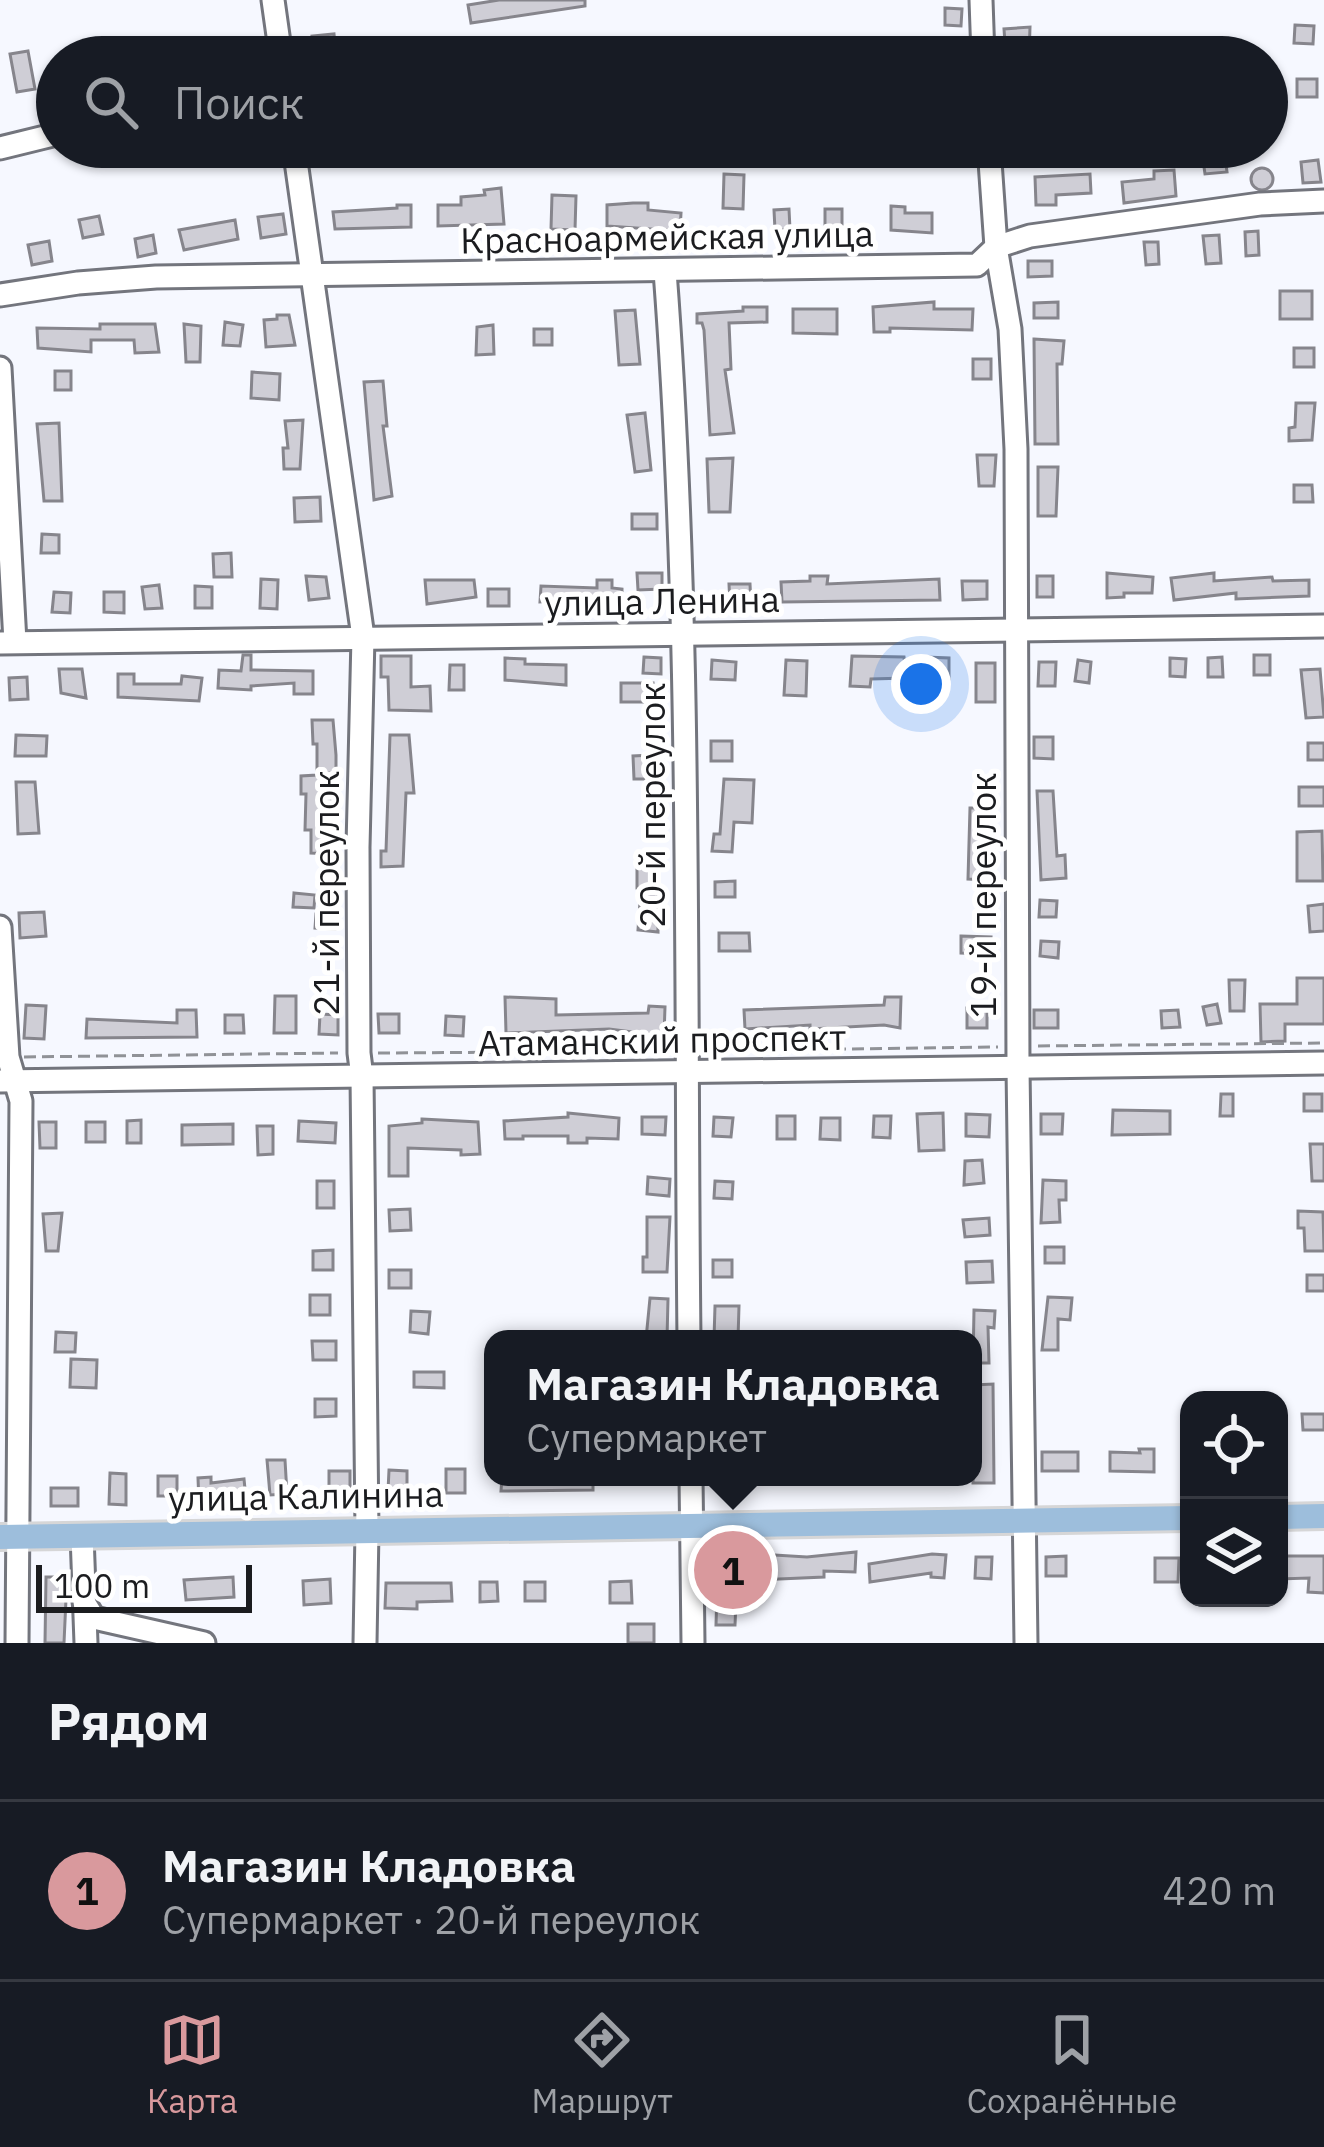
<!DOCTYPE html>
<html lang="ru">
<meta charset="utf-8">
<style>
:root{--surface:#171b24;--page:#20242c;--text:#f1f3f6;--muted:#9ea1a6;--line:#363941;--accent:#d9999d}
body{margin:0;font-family:"IBM Plex Sans",sans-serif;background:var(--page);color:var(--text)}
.controls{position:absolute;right:36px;bottom:36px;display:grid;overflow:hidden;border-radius:24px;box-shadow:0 3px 9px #0004}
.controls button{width:108px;height:108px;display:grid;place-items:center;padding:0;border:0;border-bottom:3px solid var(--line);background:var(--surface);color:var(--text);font:60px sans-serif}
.scale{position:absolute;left:36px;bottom:30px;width:216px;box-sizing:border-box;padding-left:12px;border:6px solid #1b1c1f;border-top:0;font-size:33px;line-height:42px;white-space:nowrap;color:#1b1c1f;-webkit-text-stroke:9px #fff;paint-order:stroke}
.you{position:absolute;left:921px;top:684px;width:42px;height:42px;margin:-30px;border:9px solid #fff;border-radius:50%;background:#1a73e8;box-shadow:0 0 0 18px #1a73e833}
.badge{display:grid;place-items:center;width:78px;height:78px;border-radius:50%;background:var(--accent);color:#111;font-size:39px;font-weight:700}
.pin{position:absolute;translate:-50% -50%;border:6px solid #fff;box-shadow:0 3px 12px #0006}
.popup{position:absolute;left:484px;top:1330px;width:498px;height:156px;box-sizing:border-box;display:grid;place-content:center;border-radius:24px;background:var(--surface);filter:drop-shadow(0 3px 9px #0005);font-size:39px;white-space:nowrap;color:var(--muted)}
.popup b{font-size:45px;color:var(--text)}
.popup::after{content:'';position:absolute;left:50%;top:100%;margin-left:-24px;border:24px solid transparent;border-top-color:var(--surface)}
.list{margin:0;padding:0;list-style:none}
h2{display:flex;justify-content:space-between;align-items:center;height:156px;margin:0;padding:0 48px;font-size:51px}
h2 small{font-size:39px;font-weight:400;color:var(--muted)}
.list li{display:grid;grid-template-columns:78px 1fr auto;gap:36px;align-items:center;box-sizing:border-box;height:180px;padding:0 48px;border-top:3px solid var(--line)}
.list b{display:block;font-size:45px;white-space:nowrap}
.list p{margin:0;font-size:39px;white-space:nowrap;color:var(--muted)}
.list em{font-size:39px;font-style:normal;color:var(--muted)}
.icon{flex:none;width:66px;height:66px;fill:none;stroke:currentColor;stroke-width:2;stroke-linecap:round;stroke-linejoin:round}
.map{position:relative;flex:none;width:1324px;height:1643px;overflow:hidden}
.search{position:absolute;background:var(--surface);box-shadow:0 3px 9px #0004;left:36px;right:36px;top:36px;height:132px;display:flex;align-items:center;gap:30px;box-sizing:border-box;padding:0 42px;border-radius:66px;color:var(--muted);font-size:45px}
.sheet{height:336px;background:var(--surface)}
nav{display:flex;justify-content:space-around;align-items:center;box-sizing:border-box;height:168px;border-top:3px solid var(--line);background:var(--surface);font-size:33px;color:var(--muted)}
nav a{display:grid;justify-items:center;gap:6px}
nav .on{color:var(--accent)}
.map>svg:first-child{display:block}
.building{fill:#cfced6;stroke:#86858c;stroke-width:3}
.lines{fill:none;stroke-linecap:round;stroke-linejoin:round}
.minor-casing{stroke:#73757d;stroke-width:27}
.major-casing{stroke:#d6d6d7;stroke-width:30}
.path{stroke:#909297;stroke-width:3;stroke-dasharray:12 6;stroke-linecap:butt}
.minor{stroke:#fff;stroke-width:21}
.major{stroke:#9dbedc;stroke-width:24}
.labels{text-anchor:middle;stroke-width:10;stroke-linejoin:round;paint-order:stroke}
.street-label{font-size:36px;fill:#1b1c1f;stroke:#fff}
</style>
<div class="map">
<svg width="1324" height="1643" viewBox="0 0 1324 1643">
<rect width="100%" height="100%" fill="#f6f8ff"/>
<!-- building -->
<g class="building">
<polygon points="499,0 585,0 585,6 471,23 468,5"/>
<polygon points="945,8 962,9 961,26 945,25"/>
<polygon points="1295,25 1314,26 1313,44 1294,43"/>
<polygon points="1030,27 1029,57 1006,57 1004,29"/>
<polygon points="334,34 336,57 314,57 312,36"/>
<polygon points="251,38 254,57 227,57 224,42"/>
<polygon points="28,51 35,89 17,92 10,54"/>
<rect x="1297" y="79" width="20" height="18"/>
<polygon points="1225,157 1227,172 1205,174 1203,160"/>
<polygon points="1318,160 1321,182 1303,183 1301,162"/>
<circle cx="1262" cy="179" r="11"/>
<polygon points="1174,170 1176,196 1124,203 1122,182 1154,179 1154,171"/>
<polygon points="724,174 744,175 743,209 723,208"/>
<polygon points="1090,174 1091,193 1056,195 1056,205 1036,205 1035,177"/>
<polygon points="501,188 504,224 438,226 438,205 461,205 461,197 485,195 484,190"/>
<polygon points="552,195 576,196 575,230 551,229"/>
<polygon points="633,203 648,203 648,210 681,213 680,231 607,226 607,205"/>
<polygon points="397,205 411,205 411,227 335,229 333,212 397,208"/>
<polygon points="891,206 905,207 905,213 932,213 932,233 891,230"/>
<polygon points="789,209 790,229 775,230 774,210"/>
<polygon points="825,209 842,209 842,229 825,230"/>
<polygon points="283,214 286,234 261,238 258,217"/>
<polygon points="99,216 103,234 83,238 79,220"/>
<polygon points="235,220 238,239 184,250 179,230"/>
<polygon points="1258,231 1259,255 1246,256 1245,232"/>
<polygon points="153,235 156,253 138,257 135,239"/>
<polygon points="1219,235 1221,263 1206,264 1203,236"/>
<polygon points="49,241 52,261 32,265 28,245"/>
<polygon points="1144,242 1158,242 1159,264 1146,265"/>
<polygon points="1028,261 1052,261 1052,276 1028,277"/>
<rect x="1280" y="291" width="32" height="28"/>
<polygon points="934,302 934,309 973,309 972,330 890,328 890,332 874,332 873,307"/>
<polygon points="1058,302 1058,318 1034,318 1034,303"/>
<polygon points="743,307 767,307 767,322 729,323 731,369 725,370 734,433 710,435 704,330 702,323 697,323 697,314 743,311"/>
<polygon points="793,309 837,309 837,334 793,333"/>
<polygon points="635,310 640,364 619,365 615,311"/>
<polygon points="277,315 289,315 295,345 266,347 264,320 277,319"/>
<polygon points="225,322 243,325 240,346 223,345"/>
<polygon points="100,324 155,324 159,352 135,353 134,340 91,340 91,352 38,348 37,328 100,329"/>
<polygon points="184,324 201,326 200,362 186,362"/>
<polygon points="493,325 494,354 476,355 477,327"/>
<rect x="534" y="329" width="18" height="16"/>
<polygon points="1034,339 1064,341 1062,364 1057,364 1058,444 1035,444"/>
<rect x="1294" y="348" width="20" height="19"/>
<rect x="973" y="359" width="18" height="20"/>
<rect x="55" y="371" width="16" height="19"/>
<polygon points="252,372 280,374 279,400 251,398"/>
<polygon points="383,381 387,426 383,426 392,496 374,500 364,382"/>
<polygon points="1296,403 1315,403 1312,440 1289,441 1289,428 1295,427"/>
<polygon points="645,413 651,470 635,472 627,415"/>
<polygon points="303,420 300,469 284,469 283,448 288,448 285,421"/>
<polygon points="59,423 62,501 44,501 37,424"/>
<polygon points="977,455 996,455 994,486 979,486"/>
<polygon points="733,458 730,512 709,512 707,459"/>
<polygon points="1038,467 1058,467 1056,516 1038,516"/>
<polygon points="1294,485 1312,485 1313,502 1294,502"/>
<polygon points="320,497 321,521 295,522 294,498"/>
<rect x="632" y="514" width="25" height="15"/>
<polygon points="42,534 59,535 59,553 41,553"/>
<polygon points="231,553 232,577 214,577 213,554"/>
<polygon points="637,573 662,573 662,589 638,590"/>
<polygon points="1107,573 1153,577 1152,593 1124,593 1124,597 1107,598"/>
<polygon points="1214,573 1214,581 1272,577 1273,581 1309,580 1309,596 1236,599 1236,593 1174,600 1171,578"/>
<polygon points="306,576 326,577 329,598 309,600"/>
<polygon points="810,576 828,576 827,584 939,579 940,600 782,602 781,582 810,581"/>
<rect x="1037" y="576" width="16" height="21"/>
<polygon points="261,579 278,580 277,609 260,608"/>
<polygon points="425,580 474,580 476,597 427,604"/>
<polygon points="597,580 612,580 612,588 622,589 622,598 540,602 541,586 597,588"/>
<polygon points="962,581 987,581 987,599 963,600"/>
<polygon points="729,584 750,584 751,605 730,606"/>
<polygon points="159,585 162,608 145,609 142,587"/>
<polygon points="195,586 212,587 212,608 195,608"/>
<rect x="488" y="589" width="21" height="17"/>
<polygon points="54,592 71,593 70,613 52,612"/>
<polygon points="104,592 124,592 124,613 104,612"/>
<polygon points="243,655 251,655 251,670 313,671 313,694 294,694 294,683 251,686 251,690 218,688 219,670 241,671"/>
<rect x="1254" y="655" width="16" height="20"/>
<polygon points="381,656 411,656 411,687 430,686 431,711 389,710 388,677 381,677"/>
<polygon points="852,656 904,657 906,678 871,679 870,687 850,686"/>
<polygon points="644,657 661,658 661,674 643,673"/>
<polygon points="925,657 949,658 949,679 924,677"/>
<polygon points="1222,657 1223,677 1208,677 1208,658"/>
<polygon points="505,658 525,659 525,664 566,665 566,685 505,680"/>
<polygon points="1170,658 1186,659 1185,677 1170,676"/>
<polygon points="712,660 736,662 735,680 711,679"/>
<polygon points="786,660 807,661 806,696 784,695"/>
<polygon points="1078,660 1091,662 1089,683 1075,681"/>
<polygon points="1039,662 1056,662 1055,686 1038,686"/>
<rect x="976" y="663" width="19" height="39"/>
<polygon points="450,665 464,665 464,690 449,690"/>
<polygon points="59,669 82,669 86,698 61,693"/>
<polygon points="1320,669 1324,717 1306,718 1301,670"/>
<polygon points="118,674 134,674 134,684 181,684 182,676 202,678 199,701 118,697"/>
<polygon points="27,677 28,699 10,700 9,678"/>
<rect x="621" y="683" width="32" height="19"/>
<polygon points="312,720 333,720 336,755 336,773 330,773 332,813 335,813 332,854 311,853 311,830 305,830 306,794 301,794 301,776 317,775 317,744 313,744"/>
<polygon points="16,735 47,736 46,756 15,756"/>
<polygon points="390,735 409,735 414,793 406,793 403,866 381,867 381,851 386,851"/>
<polygon points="1034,737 1053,737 1053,759 1034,758"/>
<rect x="711" y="741" width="21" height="20"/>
<rect x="1308" y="743" width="16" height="17"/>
<polygon points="652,755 653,779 634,779 633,756"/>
<polygon points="724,779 754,780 752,823 734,822 732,852 712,851 714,834 720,834"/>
<polygon points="16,782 35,782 39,833 18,834"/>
<rect x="1299" y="787" width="25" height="19"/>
<polygon points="1037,791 1053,791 1057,856 1065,855 1066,878 1041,880"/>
<polygon points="970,808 990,808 989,880 968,879"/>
<polygon points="1322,831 1323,881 1297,881 1297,832"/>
<polygon points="637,866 658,866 658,932 638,930 641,888 637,888"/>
<polygon points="735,881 735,897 715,897 715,882"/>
<polygon points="294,893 315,895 314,908 293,907"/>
<polygon points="1040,900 1057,901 1056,917 1039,917"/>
<polygon points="1324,904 1324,931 1310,932 1308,906"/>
<polygon points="44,912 46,936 20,938 19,913"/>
<polygon points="316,914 336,915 335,929 315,928"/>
<polygon points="719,933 749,933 750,951 719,951"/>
<polygon points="961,936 991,937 990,954 961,953"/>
<polygon points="1041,941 1059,942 1058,958 1040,956"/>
<polygon points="1297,978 1324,978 1324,1024 1285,1024 1285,1041 1261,1042 1260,1004 1297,1004"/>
<polygon points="1229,980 1245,980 1244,1011 1230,1011"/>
<polygon points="275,996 296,996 296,1033 274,1033"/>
<polygon points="505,997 556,999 556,1015 648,1013 649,1006 665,1007 664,1036 609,1029 506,1033"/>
<polygon points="885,997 901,997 900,1028 884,1025 810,1029 810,1025 745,1029 744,1010 884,1005"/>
<polygon points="1217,1004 1221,1023 1207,1025 1203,1007"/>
<polygon points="26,1005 46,1006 44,1039 24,1038"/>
<rect x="967" y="1008" width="20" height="20"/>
<polygon points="177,1010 196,1010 197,1037 86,1038 87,1019 177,1023"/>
<rect x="1034" y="1010" width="24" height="18"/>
<polygon points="1178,1010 1180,1027 1162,1028 1161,1011"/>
<polygon points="320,1014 338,1015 338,1035 319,1034"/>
<polygon points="378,1014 399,1014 399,1033 379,1033"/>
<polygon points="225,1015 243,1015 244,1033 225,1033"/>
<polygon points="446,1016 464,1017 463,1036 445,1035"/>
<polygon points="1221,1094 1233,1094 1233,1116 1220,1116"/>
<rect x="1304" y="1094" width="18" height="17"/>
<polygon points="1113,1110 1170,1111 1170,1134 1112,1135"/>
<polygon points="568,1113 619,1118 618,1139 587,1138 587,1143 568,1143 568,1136 523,1136 523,1139 505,1139 504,1121 568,1117"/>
<polygon points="943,1113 944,1150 919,1151 917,1114"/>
<polygon points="966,1114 990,1115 989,1137 966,1136"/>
<polygon points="1041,1114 1063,1114 1062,1134 1041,1134"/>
<rect x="777" y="1116" width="18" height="23"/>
<polygon points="874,1116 891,1116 890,1138 873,1137"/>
<polygon points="642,1117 666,1117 665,1135 642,1134"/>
<polygon points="714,1117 733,1118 731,1137 713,1136"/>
<polygon points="821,1118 840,1118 840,1140 820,1139"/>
<polygon points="422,1119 478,1122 480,1154 461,1155 461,1150 408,1148 408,1176 389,1176 389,1126 422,1123"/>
<polygon points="141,1120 141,1143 127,1143 127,1121"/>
<polygon points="299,1121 336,1123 335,1143 298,1141"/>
<polygon points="39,1122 56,1122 56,1148 40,1148"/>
<rect x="86" y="1122" width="19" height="20"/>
<polygon points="233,1124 233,1144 182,1145 182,1125"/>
<polygon points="257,1126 273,1126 273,1154 258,1155"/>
<polygon points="1310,1144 1324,1144 1324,1181 1312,1181"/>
<polygon points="982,1160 984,1183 964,1185 965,1161"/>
<polygon points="648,1177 670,1179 669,1196 647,1194"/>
<polygon points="1043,1180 1066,1181 1066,1200 1059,1200 1060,1222 1041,1223"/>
<rect x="317" y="1181" width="17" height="27"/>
<polygon points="715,1181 733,1182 732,1199 714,1198"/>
<polygon points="410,1209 411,1230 390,1231 389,1210"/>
<polygon points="1298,1211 1323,1212 1324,1251 1305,1251 1304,1228 1298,1228"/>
<polygon points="62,1213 58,1251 46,1251 43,1214"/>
<polygon points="647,1217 670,1217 667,1272 643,1272 643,1257 647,1257"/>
<polygon points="989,1218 990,1235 965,1237 963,1220"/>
<rect x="1045" y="1247" width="19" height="16"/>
<polygon points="333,1250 333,1270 313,1270 313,1251"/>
<rect x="713" y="1260" width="19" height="17"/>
<polygon points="992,1261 993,1282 967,1283 966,1262"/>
<rect x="389" y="1270" width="22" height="18"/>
<rect x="1307" y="1275" width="17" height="16"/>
<rect x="310" y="1295" width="20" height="20"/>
<polygon points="1048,1297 1072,1298 1070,1320 1058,1319 1058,1350 1042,1350"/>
<polygon points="650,1298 668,1299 667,1339 646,1339"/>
<polygon points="715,1306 739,1306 738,1339 714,1339"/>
<polygon points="974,1310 995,1311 994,1328 988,1327 989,1363 973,1363"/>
<polygon points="411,1311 430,1312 428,1334 410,1332"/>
<polygon points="56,1332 76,1333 75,1352 55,1352"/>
<polygon points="312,1341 336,1341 336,1360 313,1360"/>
<polygon points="71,1359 97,1360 96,1388 70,1387"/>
<polygon points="414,1372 444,1372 444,1388 414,1387"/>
<polygon points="993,1384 994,1483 973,1483 974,1385"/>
<polygon points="315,1399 336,1399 336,1416 315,1417"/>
<polygon points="1302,1414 1324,1414 1324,1430 1303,1430"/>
<polygon points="1139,1449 1154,1449 1154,1472 1110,1471 1110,1452 1140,1453"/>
<rect x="1042" y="1452" width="36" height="19"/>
<polygon points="267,1460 285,1460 287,1494 270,1495"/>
<rect x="446" y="1469" width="19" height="24"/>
<polygon points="389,1470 407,1471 407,1492 388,1491"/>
<polygon points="329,1471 350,1471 350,1495 329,1496"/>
<polygon points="110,1473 126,1474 126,1505 109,1504"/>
<rect x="158" y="1476" width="19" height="20"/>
<polygon points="211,1477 211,1483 244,1479 246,1499 199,1503 198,1478"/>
<polygon points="502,1477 593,1477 593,1490 501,1491"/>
<rect x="51" y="1488" width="27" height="18"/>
<polygon points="856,1552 855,1572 824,1571 824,1577 737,1581 735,1625 716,1625 718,1558 758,1560 758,1554 807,1557"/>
<polygon points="932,1554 946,1555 944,1578 931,1577 931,1573 870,1582 869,1564"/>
<polygon points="1066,1556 1066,1576 1046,1576 1046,1557"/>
<polygon points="1279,1556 1324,1556 1324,1593 1308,1592 1309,1578 1279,1579"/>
<polygon points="976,1557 992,1557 991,1579 975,1578"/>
<polygon points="1155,1558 1179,1558 1178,1582 1155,1582"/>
<polygon points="46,1577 67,1577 64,1643 45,1643"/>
<polygon points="233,1577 234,1597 186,1600 184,1580"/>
<polygon points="330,1579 331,1603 304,1605 303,1581"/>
<polygon points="631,1581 632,1603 610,1603 610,1582"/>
<polygon points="480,1582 497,1582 498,1601 480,1602"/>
<rect x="525" y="1582" width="20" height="19"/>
<polygon points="386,1583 451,1583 452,1601 417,1602 417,1609 385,1608"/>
<rect x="628" y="1624" width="26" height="19"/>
</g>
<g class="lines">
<!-- minor casing -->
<g class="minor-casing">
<g id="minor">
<polyline points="273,0 281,57"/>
<polyline points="981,0 983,57"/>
<polyline points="294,147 363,637 358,847 359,1053 362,1077 367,1531 365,1643"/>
<polyline points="989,147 996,247 1010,329 1016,449 1018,1068 1026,1643"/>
<polyline points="0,148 57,134"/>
<path d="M665 271C692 626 685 983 689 1339"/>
<polyline points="0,295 78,283 156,277 977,265 996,247 1030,236 1260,204 1324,201"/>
<polyline points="0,368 15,642"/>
<polyline points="0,643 1324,626"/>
<polyline points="0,927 8,1057 21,1101 17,1643"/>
<polyline points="0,1081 1324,1063"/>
<polyline points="691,1477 693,1643"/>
<polyline points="82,1535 86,1643"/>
<polyline points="84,1602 94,1618 204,1643"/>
</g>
</g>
<!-- major casing -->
<g class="major-casing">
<g id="major">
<polyline points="1279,1517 1324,1516"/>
<polyline points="0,1537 1189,1518"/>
</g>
</g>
<!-- path -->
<g class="path">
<polyline points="1038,1046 1324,1043"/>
<polyline points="708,1051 998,1047"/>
<polyline points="378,1053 668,1051"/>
<polyline points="24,1057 338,1053"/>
</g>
<!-- minor -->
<use href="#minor" class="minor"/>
<!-- major -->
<use href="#major" class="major"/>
</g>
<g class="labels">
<!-- street labels -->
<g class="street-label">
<text transform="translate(667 237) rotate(-1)" y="13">Красноармейская улица</text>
<text transform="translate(662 601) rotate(-1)" y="13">улица Ленина</text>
<text transform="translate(652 805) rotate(-90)" y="13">20-й переулок</text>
<text transform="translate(326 893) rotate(-90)" y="13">21-й переулок</text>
<text transform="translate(983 895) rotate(-90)" y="13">19-й переулок</text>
<text transform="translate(662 1040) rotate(-1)" y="13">Атаманский проспект</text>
<text transform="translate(306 1496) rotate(-1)" y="13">улица Калинина</text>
</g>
</g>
</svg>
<div class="controls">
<button><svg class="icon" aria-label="locate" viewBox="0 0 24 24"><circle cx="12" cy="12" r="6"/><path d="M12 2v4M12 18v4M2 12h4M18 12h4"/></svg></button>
<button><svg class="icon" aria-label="layers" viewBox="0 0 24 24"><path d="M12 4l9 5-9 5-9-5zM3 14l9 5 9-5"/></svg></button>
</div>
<div class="scale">100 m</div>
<div class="you"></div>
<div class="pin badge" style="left:733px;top:1570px">1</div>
<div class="popup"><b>Магазин Кладовка</b>Супермаркет</div>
<div class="search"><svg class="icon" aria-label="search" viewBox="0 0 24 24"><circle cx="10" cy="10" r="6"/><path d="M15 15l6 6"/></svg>Поиск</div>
</div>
<section class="sheet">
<h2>Рядом<small></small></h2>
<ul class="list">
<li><span class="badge">1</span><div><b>Магазин Кладовка</b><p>Супермаркет · 20-й переулок</p></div><em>420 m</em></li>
</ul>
</section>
<nav>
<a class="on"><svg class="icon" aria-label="map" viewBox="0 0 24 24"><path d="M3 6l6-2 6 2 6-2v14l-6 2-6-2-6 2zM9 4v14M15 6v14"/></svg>Карта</a>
<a><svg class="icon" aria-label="directions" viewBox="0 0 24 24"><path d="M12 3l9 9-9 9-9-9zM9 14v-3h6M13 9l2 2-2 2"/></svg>Маршрут</a>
<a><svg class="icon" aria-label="saved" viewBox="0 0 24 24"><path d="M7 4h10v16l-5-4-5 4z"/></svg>Сохранённые</a>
</nav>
